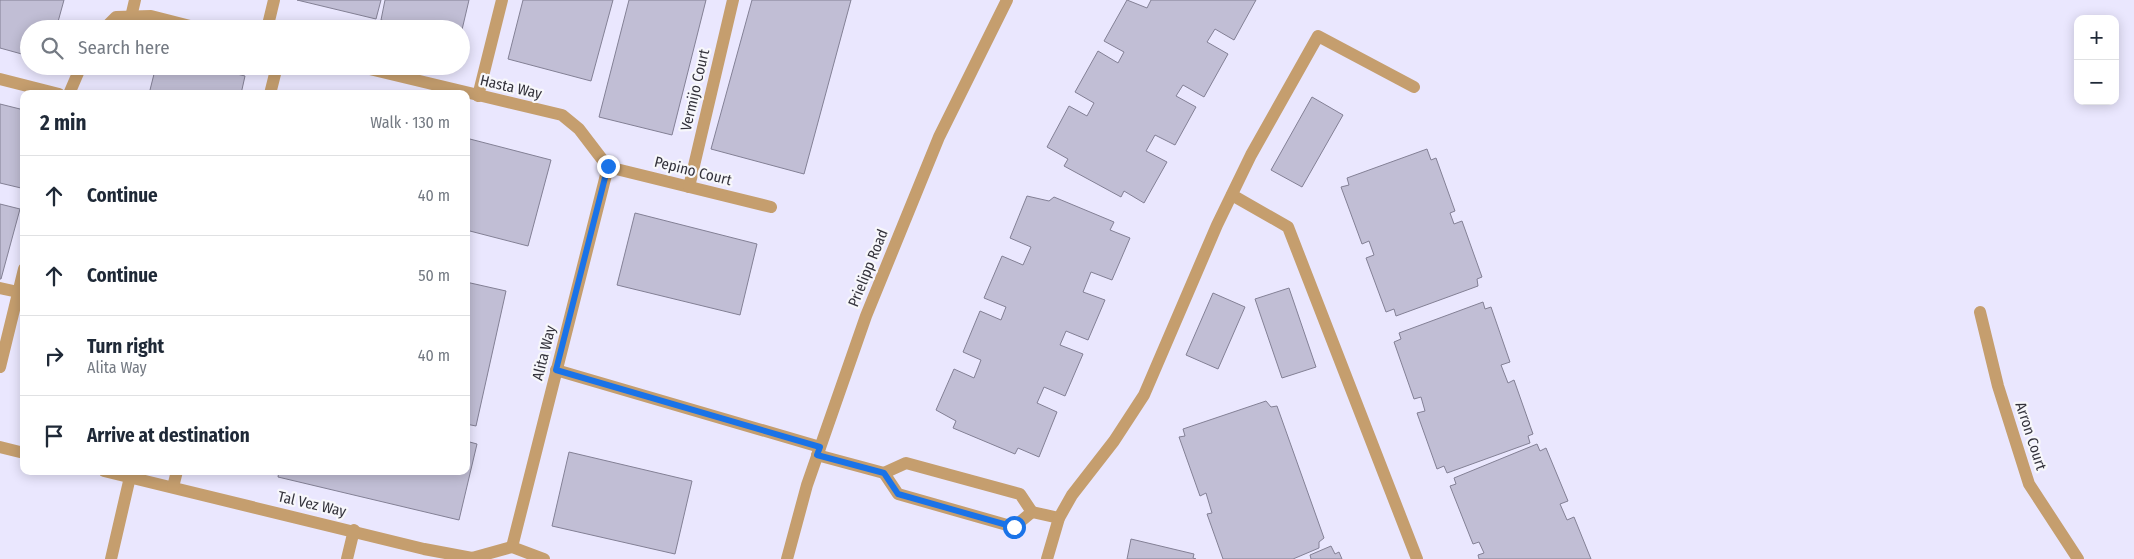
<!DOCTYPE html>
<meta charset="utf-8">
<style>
:root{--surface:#fff;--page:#f6f6f7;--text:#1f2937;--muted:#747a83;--line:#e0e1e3}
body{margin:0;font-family:"Fira Sans Condensed",sans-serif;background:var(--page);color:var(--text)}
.controls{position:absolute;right:15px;top:15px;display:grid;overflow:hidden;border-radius:10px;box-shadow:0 2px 12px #0003}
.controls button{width:45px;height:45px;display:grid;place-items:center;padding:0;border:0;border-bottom:1px solid var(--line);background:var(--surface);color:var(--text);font:25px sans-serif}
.stop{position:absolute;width:15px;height:15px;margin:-11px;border:4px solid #1a73e8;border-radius:50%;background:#fff}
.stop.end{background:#1a73e8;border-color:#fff;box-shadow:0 1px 5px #0008}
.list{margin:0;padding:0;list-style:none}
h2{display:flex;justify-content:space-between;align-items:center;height:65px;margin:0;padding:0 20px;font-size:21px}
h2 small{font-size:16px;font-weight:400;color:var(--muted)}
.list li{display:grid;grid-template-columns:32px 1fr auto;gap:15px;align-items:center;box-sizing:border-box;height:80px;padding:0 20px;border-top:1px solid var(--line)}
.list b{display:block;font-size:19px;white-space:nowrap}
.list p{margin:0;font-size:16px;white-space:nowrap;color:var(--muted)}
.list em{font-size:16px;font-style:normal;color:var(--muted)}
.icon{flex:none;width:28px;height:28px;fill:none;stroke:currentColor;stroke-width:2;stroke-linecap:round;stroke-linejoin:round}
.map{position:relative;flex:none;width:2134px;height:559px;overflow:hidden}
.search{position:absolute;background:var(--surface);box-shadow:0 2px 12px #0003;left:20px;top:20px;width:450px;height:55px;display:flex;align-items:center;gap:12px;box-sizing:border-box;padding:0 18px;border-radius:28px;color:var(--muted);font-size:19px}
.panel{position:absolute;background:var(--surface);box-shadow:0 2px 12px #0003;left:20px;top:90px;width:450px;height:385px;border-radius:10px}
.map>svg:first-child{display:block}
.building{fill:#c1bed5;stroke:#838095}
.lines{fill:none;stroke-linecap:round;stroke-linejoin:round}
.minor{stroke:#c59e6e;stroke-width:12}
.route{stroke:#1a73e8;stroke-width:6}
.labels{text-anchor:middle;stroke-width:4.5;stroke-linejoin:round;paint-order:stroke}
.street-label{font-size:15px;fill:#34333c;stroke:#f7f7fb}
</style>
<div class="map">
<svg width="2134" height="559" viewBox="0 0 2134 559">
<rect width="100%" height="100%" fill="#eae7fe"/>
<!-- building -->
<g class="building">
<polygon points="0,0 64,0 56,29 29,29 29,56 0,48"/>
<polygon points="297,0 381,0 376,19"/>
<polygon points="385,0 469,0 461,34 461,29 417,29 381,20"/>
<polygon points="523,0 613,0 591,81 508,59"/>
<polygon points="629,0 706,0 672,135 599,117"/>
<polygon points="752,0 851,0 804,174 711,149"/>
<polygon points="1127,0 1147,8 1151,0 1256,0 1234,40 1215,29 1207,42 1228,54 1204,97 1183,85 1176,96 1196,107 1175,145 1155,135 1146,151 1167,162 1144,203 1124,191 1121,197 1064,166 1068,159 1047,147 1069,106 1087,116 1094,103 1075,92 1098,51 1118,63 1124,52 1104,41"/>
<polygon points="156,66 205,66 245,76 241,94 149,94"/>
<polygon points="1312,97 1343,115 1302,187 1271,170"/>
<polygon points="0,104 24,110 24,176 21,188 0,183"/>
<polygon points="466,138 551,160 528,246 466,230"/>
<polygon points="1427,149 1431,160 1436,158 1455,211 1450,213 1454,224 1462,221 1482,277 1477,279 1478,286 1396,316 1394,309 1386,312 1366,258 1374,255 1369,241 1362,244 1341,187 1349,185 1347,178"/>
<polygon points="1027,196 1049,201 1054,197 1114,222 1110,230 1130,238 1112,280 1091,272 1083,292 1105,300 1088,340 1066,331 1060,345 1083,354 1065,396 1044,387 1037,403 1057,412 1039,457 1018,448 1015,454 953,428 956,421 936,410 954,369 974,378 981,360 963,352 980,311 1001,320 1006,307 984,298 1002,256 1023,265 1031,247 1010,238"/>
<polygon points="0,204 20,209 1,279 0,279"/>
<polygon points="635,213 757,244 740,315 617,285"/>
<polygon points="466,282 506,291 476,426 466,424"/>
<polygon points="1289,288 1316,367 1282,378 1255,299"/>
<polygon points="1213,293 1245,307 1218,369 1186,355"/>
<polygon points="1483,302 1485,309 1491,307 1510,362 1501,365 1508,383 1514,380 1533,434 1528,436 1530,443 1447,473 1444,466 1437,469 1417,413 1425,411 1421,397 1414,399 1394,342 1401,339 1399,333"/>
<polygon points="1266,401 1271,407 1277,406 1324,538 1319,542 1319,548 1293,559 1223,559 1207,514 1212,513 1206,493 1200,496 1179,437 1185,436 1183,429"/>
<polygon points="466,441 477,444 459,520 278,477 279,471 466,471"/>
<polygon points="1537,444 1540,451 1546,448 1568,501 1560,504 1567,520 1574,517 1591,559 1479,559 1478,555 1484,553 1479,542 1473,544 1450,486 1456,484 1454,478"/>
<polygon points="569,452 692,481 675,554 552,526"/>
<polygon points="1131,539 1194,554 1193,558 1196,559 1127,559"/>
<polygon points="1331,546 1335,554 1339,552 1342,559 1311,559 1310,555"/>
</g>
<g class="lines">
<!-- minor -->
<g class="minor">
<polyline points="131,17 135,0"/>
<polyline points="104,29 116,17 151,16 202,29"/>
<polyline points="267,29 274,0"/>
<polyline points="357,66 562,115 579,129 608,167"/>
<polyline points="0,79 59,94"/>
<polyline points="69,94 81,66"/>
<polyline points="270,94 277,66"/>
<polyline points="478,96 502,0"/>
<polyline points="608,167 771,207"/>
<polyline points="689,187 733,0"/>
<polyline points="1232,195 1288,227 1417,559"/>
<polyline points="0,288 18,292"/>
<polyline points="1980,312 1998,386 2029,484 2078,559"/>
<polyline points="0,367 24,269"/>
<polyline points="556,370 820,447"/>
<polyline points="0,447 24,453"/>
<polyline points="817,455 884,473"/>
<polygon points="906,463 1020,494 1032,512 1014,527 898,494 884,473"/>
<polyline points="104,471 424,549 472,558 512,547"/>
<polyline points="173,487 177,471"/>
<polyline points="1032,512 1059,518"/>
<polyline points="512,547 608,167"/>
<polyline points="512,547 544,559"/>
<polyline points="111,559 130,477"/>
<polyline points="347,559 354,530"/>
<polyline points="787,559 807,485 866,316 939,137 1007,0"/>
<polyline points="1047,559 1059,518 1072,495 1114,441 1144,395 1217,225 1251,155 1318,36 1414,87"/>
</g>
</g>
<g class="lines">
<!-- route -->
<polyline class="route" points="608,166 556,370 820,447 817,455 884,473 898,494 1014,527"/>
</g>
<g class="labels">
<!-- street labels -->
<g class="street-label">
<text transform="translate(511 87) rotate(13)" y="5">Hasta Way</text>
<text transform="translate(695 90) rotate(-77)" y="5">Vermijo Court</text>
<text transform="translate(693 171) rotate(14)" y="5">Pepino Court</text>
<text transform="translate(868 268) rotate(-68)" y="5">Prielipp Road</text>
<text transform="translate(544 353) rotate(-76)" y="5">Alita Way</text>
<text transform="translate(2031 436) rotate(72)" y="5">Arron Court</text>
<text transform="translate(312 504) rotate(13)" y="5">Tal Vez Way</text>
</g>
</g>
</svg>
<div class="controls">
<button>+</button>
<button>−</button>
</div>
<div class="stop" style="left:1014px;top:527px"></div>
<div class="stop end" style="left:608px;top:166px"></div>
<div class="search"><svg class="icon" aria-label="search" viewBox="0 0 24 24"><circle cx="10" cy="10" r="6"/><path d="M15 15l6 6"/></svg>Search here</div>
<section class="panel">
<h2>2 min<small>Walk · 130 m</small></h2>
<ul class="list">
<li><svg class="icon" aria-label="ahead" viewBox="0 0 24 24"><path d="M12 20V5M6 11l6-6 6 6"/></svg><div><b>Continue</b></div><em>40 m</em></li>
<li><svg class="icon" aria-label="ahead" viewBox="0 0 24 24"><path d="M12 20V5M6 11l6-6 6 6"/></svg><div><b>Continue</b></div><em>50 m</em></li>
<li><svg class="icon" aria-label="right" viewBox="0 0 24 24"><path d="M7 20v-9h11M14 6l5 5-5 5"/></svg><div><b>Turn right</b><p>Alita Way</p></div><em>40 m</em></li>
<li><svg class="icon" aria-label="arrive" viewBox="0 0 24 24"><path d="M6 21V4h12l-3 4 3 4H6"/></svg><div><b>Arrive at destination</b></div></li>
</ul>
</section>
</div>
